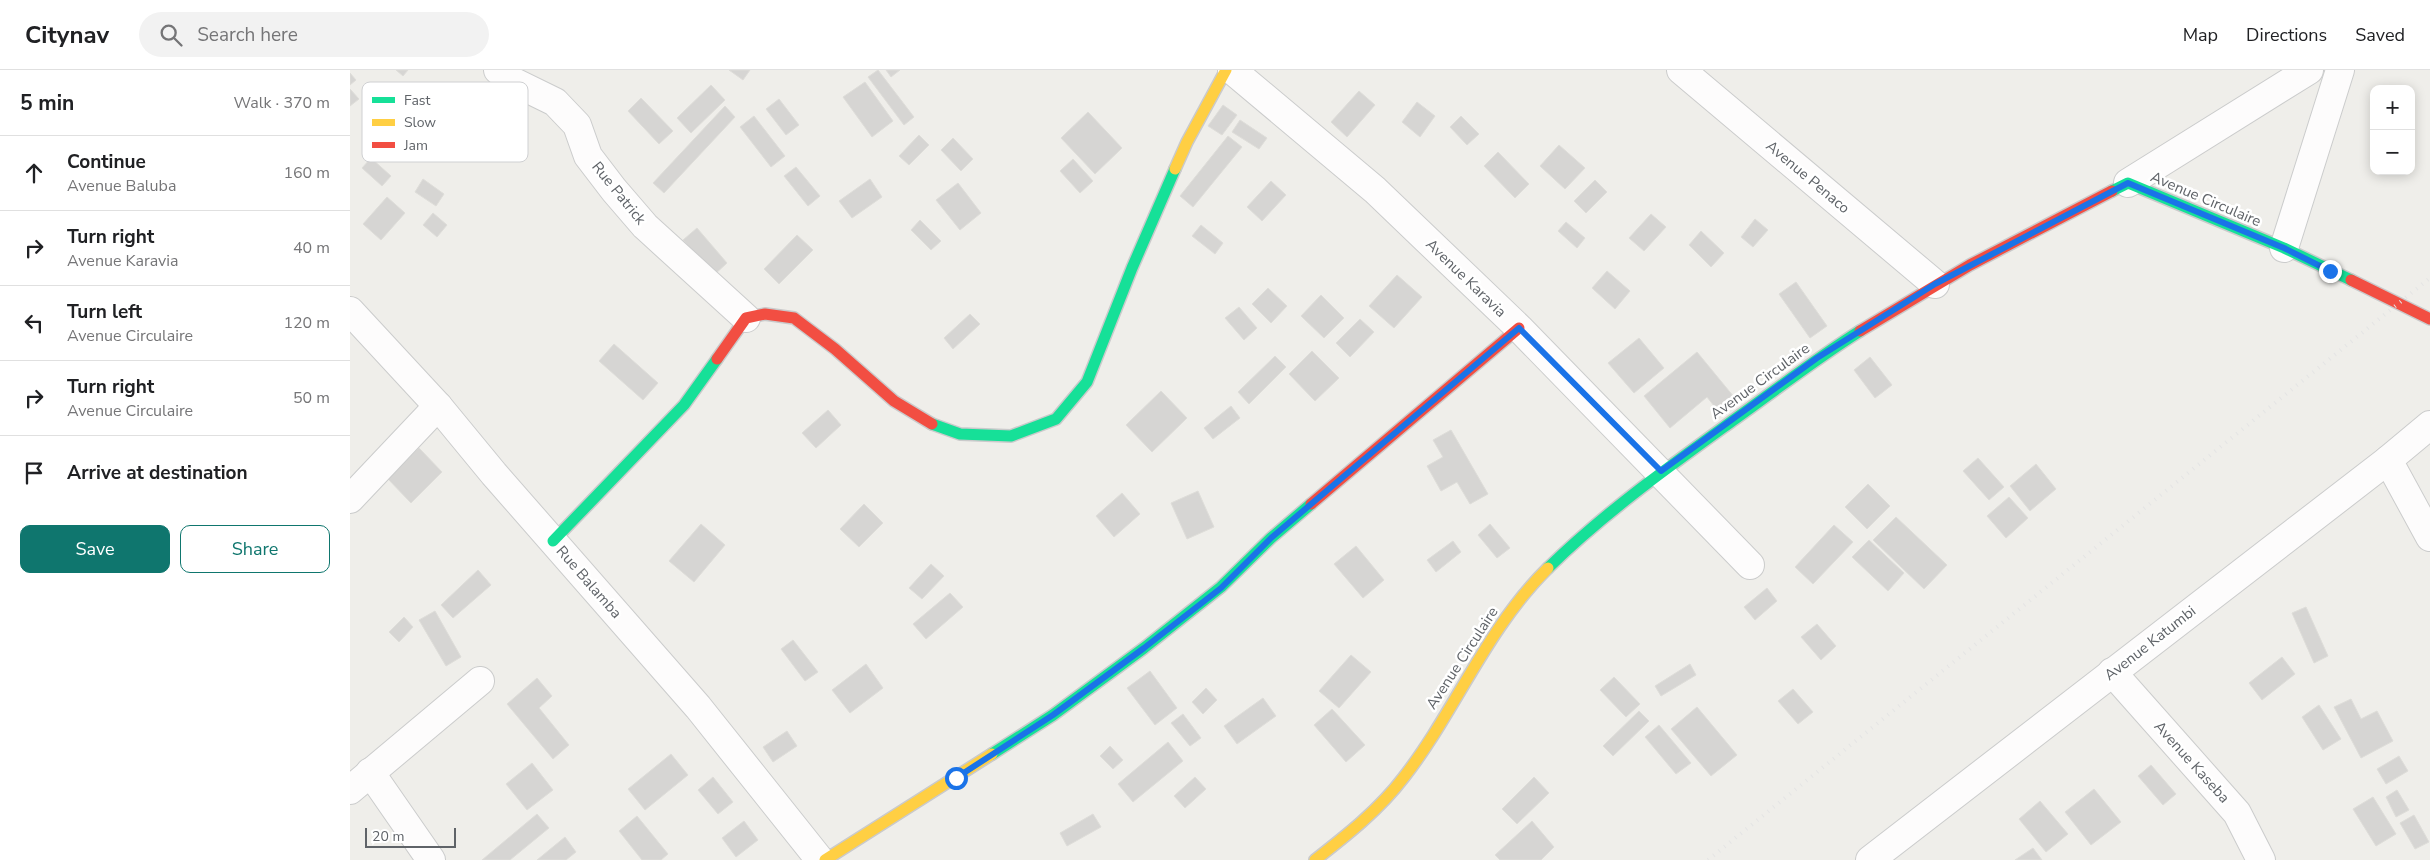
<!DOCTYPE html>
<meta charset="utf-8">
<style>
:root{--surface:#fff;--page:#f2f2f2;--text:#202124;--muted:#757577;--line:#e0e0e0;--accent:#0f766e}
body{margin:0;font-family:"Nunito Sans",sans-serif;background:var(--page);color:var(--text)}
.controls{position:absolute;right:15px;top:15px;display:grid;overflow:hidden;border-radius:10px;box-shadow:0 2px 12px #0003}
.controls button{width:45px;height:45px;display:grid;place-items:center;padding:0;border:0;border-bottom:1px solid var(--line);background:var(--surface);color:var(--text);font:25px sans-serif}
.scale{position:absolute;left:15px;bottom:12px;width:91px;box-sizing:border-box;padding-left:5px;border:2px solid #5f6368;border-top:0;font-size:14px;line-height:18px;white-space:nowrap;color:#5f6368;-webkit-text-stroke:4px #fff;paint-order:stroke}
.stop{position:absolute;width:15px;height:15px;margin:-11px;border:4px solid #1a73e8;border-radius:50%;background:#fff}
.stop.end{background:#1a73e8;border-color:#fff;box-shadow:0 1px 5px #0008}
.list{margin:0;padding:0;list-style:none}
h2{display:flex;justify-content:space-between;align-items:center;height:65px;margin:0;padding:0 20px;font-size:21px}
h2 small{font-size:16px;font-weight:400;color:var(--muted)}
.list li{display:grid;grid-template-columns:32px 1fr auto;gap:15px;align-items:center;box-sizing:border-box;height:75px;padding:0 20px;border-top:1px solid var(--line)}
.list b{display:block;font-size:19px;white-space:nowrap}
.list p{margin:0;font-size:16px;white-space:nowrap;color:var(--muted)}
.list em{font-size:16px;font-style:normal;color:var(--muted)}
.actions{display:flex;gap:10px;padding:15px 20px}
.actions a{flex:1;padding:11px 0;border:1px solid var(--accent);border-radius:10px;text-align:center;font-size:18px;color:var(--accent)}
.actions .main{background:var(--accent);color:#fff}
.icon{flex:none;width:28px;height:28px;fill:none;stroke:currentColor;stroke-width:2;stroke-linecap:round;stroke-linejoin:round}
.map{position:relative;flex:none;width:2080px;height:790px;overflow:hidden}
header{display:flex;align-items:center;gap:30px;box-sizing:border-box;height:70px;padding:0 25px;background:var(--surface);border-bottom:1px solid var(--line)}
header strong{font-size:24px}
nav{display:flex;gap:28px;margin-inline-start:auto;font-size:18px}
.search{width:350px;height:45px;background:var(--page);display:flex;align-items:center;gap:12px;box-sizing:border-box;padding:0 18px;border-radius:28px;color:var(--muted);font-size:19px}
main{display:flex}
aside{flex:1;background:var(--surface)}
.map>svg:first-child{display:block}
.building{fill:#d6d5d3;stroke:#deddd9}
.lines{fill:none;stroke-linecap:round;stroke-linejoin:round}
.street-casing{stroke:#cbcccc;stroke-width:30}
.fast-casing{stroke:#cacacb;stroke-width:14}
.slow-casing{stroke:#cacacb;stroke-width:14}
.jam-casing{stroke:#cacacb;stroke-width:14}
.street{stroke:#fdfcfc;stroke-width:28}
.fast{stroke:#16e098;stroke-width:11}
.slow{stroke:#ffcf43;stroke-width:11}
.jam{stroke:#f24e42;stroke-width:11}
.rail{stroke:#e4e4e4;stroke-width:4;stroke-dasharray:1 6;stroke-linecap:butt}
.route{stroke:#1a73e8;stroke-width:6}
.labels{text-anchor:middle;stroke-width:5;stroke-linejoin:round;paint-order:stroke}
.street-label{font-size:15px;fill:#5f6368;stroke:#fff}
.key{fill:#fff;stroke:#cfd0d2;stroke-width:1}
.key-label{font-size:14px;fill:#5f6368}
</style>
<header>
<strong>Citynav</strong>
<div class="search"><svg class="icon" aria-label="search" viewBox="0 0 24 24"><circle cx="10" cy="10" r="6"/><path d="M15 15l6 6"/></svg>Search here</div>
<nav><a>Map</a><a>Directions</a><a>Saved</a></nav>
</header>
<main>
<aside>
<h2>5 min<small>Walk · 370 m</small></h2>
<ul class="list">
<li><svg class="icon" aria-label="ahead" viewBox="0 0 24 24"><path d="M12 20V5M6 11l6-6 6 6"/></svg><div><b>Continue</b><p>Avenue Baluba</p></div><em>160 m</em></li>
<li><svg class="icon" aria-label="right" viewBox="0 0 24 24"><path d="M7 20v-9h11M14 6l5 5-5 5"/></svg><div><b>Turn right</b><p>Avenue Karavia</p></div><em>40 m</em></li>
<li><svg class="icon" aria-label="left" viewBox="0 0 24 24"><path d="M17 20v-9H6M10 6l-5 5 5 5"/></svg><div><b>Turn left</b><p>Avenue Circulaire</p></div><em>120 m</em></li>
<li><svg class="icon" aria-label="right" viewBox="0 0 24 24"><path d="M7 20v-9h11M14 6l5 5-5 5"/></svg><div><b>Turn right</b><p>Avenue Circulaire</p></div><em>50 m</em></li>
<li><svg class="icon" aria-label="arrive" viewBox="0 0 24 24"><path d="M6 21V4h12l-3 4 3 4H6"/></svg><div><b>Arrive at destination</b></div></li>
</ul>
<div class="actions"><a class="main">Save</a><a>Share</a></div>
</aside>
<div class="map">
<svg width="2080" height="790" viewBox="0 0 2080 790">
<rect width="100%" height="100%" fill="#efeeea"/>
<!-- building -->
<g class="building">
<polygon points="46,0 58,0 53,6"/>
<polygon points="379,0 400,0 393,10"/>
<polygon points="528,0 564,47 554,55 518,7"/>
<polygon points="536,0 550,0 541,7"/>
<polygon points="0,3 6,10 0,15"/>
<polygon points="515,12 543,51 522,67 493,27"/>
<polygon points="361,15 375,30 341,63 327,48"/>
<polygon points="0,19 9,29 0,36"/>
<polygon points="1009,21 1025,35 997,67 981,52"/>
<polygon points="291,28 323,61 309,74 278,41"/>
<polygon points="429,29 449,55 436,65 416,39"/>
<polygon points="1067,32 1085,46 1070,67 1052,52"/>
<polygon points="873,35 887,45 872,65 858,56"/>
<polygon points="375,36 385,47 314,123 303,113"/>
<polygon points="738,42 772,78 745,104 711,68"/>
<polygon points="404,46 435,86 421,97 390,57"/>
<polygon points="1111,46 1129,64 1117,75 1100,57"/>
<polygon points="890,50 917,68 909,79 882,62"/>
<polygon points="569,65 579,75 559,95 549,86"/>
<polygon points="878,66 892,77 843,137 830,126"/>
<polygon points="603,68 623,89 611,101 591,80"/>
<polygon points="1209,75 1235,98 1215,119 1190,96"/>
<polygon points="1148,82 1179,114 1165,128 1134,96"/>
<polygon points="21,88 41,106 32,116 12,98"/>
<polygon points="723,89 743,111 730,123 710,101"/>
<polygon points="446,97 470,126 458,136 434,106"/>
<polygon points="73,109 94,124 86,136 65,122"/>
<polygon points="520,109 532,127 502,148 489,131"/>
<polygon points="1245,110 1257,122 1236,143 1224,131"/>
<polygon points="921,111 936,125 912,151 897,137"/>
<polygon points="608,113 631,143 610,160 586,130"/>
<polygon points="37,127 55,143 31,170 13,154"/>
<polygon points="83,143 97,155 87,167 73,155"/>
<polygon points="1301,144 1316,157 1294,181 1279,168"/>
<polygon points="1405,149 1418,160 1403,177 1391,167"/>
<polygon points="570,150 591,171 581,180 561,160"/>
<polygon points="1216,152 1235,168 1227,178 1208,161"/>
<polygon points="851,155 873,173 865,184 842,166"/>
<polygon points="347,158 377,193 364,205 333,170"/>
<polygon points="1351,161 1374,183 1361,197 1339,175"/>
<polygon points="447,165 463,180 429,214 414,199"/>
<polygon points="1257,201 1280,221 1265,239 1242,218"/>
<polygon points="1047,205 1072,227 1044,258 1019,236"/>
<polygon points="1446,212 1477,256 1460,268 1429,224"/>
<polygon points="918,218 937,236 921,253 902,234"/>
<polygon points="971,225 994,248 974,268 951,246"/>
<polygon points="889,237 907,258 894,270 875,248"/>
<polygon points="620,244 630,254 603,279 594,268"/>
<polygon points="1010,249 1024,262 1000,287 986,273"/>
<polygon points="1289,268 1314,298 1284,323 1258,293"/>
<polygon points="264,274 308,313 293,330 249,291"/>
<polygon points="962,281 989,308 965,331 939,304"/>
<polygon points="1347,282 1384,327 1368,341 1357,327 1320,358 1294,326"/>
<polygon points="925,286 936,297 899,334 888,322"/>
<polygon points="1520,287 1542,315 1525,328 1504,300"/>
<polygon points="811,321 837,348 802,382 776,355"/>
<polygon points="881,336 890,348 863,369 854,358"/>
<polygon points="478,340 491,355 466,378 452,363"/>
<polygon points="1101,360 1138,424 1120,434 1107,412 1091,421 1077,396 1093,387 1083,370"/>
<polygon points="69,378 92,402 61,433 38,409"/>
<polygon points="1628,388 1654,417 1639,430 1613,401"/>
<polygon points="1686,394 1706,419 1680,441 1660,416"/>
<polygon points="1518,414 1540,436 1517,459 1495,437"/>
<polygon points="848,421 864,457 837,469 821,433"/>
<polygon points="772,423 790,444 764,467 746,446"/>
<polygon points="1659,427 1678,448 1656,468 1637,446"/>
<polygon points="514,434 533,453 509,477 490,459"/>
<polygon points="1546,447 1597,495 1574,519 1523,470"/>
<polygon points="351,454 375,475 344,512 319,491"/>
<polygon points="1140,454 1160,478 1147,488 1128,465"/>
<polygon points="1484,455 1503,472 1463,514 1445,497"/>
<polygon points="1519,470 1554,503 1538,521 1502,487"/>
<polygon points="1103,471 1111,482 1086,502 1077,490"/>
<polygon points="1006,476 1034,510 1013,528 984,494"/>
<polygon points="581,494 594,506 572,529 559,518"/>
<polygon points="128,500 141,515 103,548 91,535"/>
<polygon points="1417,518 1427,531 1405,550 1394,537"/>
<polygon points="600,523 613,537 576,569 563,554"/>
<polygon points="1956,537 1978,586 1964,593 1942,543"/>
<polygon points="85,541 111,587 96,596 69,550"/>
<polygon points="54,547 63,557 49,572 39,562"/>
<polygon points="1467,554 1486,576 1471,590 1451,567"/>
<polygon points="443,570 468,602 455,611 431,579"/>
<polygon points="1001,585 1021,602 989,638 969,621"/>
<polygon points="1932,587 1945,604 1912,630 1899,613"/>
<polygon points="516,594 533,618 500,643 482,620"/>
<polygon points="1340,594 1346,605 1311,626 1305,616"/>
<polygon points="800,601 827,638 805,655 777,618"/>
<polygon points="1264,607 1290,634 1276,647 1250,620"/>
<polygon points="187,608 202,626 189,638 219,675 203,689 157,634"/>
<polygon points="856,618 867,630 853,644 842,632"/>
<polygon points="1443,619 1463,642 1448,654 1428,631"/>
<polygon points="913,628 926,646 887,674 874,656"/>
<polygon points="2001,629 2011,649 2027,641 2043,671 2011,688 1984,637"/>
<polygon points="1969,635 1991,669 1973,680 1952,647"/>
<polygon points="1347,637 1387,685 1361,706 1321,659"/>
<polygon points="982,639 1015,675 996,692 964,655"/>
<polygon points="1289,641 1299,651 1263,686 1253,676"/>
<polygon points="833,644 851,668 840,676 821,653"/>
<polygon points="1309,655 1341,693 1326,704 1295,667"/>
<polygon points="437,661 447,676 423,692 413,677"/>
<polygon points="818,672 833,691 783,732 768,714"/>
<polygon points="760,676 773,690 763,699 750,686"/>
<polygon points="321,684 338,705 295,740 278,719"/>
<polygon points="2049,686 2058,701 2036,714 2027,699"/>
<polygon points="182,693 203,720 177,740 156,714"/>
<polygon points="1801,695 1826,724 1813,735 1788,706"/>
<polygon points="363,707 383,732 368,744 348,720"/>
<polygon points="845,707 856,719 835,738 824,726"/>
<polygon points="1184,707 1199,723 1167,754 1152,739"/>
<polygon points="1744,719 1771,752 1741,775 1715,742"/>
<polygon points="2047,720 2059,740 2046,747 2036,727"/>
<polygon points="2023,727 2046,764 2026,776 2003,739"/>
<polygon points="1690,731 1718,764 1696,782 1669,749"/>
<polygon points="187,744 199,758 160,790 132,790"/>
<polygon points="743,744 751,757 717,776 710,763"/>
<polygon points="2064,745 2079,772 2065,779 2050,753"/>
<polygon points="287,746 318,784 311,790 292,790 269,761"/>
<polygon points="394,751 408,770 386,787 372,768"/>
<polygon points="1182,751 1204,777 1191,790 1150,790 1145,785"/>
<polygon points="215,767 226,782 216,790 187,790"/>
<polygon points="1683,778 1692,790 1665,790"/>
</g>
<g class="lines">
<!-- street casing -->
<g class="street-casing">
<g id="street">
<polyline points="148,0 160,10 205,32 227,55 238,86 264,120 295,156 396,248"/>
<polyline points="882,0 1025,120 1169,258 1400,495"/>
<polyline points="1331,0 1585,214"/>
<polyline points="1778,113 1959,0"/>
<polyline points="1934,178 1990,0"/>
<polyline points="0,241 88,336 144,404 348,637 470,790"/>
<polyline points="2038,390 2080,467"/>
<polyline points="0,429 88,336"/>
<polyline points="1762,602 1887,743 1911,790"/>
<polyline points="20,702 81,790"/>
<polyline points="0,720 130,611"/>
<polyline points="1520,790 2038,390 2080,355"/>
</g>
</g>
<!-- fast casing -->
<g class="fast-casing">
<g id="fast">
<polyline points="1762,121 1778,113 1934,178 2001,210"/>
<polyline points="582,354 610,364 661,366 706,349 737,312 782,198 825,99"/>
<polyline points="203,471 334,335 367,289"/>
<path d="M1198 498C1255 442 1320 396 1385 349 1427 319 1467 288 1510 261"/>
<polyline points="642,684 703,645 794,578 871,517 921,468 961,434"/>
</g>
</g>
<!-- slow casing -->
<g class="slow-casing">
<g id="slow">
<polyline points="825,99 837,72 876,0"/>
<polyline points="475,790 642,684"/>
<path d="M965 790C997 765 1029 740 1054 707 1106 640 1136 559 1198 498"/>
</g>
</g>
<!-- jam casing -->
<g class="jam-casing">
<g id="jam">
<polyline points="2001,210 2080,249"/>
<polyline points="1510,261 1620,195 1762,121"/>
<polyline points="367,289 396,248 415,244 444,248 485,279 544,331 582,354"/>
<polyline points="961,434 1169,258"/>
</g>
</g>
<!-- street -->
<use href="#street" class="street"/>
<!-- fast -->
<use href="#fast" class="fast"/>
<!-- slow -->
<use href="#slow" class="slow"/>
<!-- jam -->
<use href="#jam" class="jam"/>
<!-- rail -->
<polyline class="rail" points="1358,790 2080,208"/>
</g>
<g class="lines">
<!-- route -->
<polyline class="route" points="606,708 703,645 794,578 871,518 921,468 1169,258 1311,401 1467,288 1585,214 1778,113 1934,178 1980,201"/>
</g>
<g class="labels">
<!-- street labels -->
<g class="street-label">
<text transform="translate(1458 107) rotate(40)" y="5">Avenue Penaco</text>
<text transform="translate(269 123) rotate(51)" y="5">Rue Patrick</text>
<text transform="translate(1856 129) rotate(23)" y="5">Avenue Circulaire</text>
<text transform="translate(1116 208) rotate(44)" y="5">Avenue Karavia</text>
<text transform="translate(1410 311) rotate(-36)" y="5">Avenue Circulaire</text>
<text transform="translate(239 512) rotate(49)" y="5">Rue Balamba</text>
<text transform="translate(1800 573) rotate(-38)" y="5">Avenue Katumbi</text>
<text transform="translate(1112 588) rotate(-57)" y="5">Avenue Circulaire</text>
<text transform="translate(1842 692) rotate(48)" y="5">Avenue Kaseba</text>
</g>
</g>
<!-- legend -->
<rect x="12" y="12" width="166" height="80" rx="8" class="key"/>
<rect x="22" y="27" width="23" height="6" fill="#16e098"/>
<rect x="22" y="49" width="23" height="7" fill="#ffcf43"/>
<rect x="22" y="72" width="23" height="6" fill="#f24e42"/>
<g class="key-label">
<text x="54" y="35">Fast</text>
<text x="54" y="57">Slow</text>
<text x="54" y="80">Jam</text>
</g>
</svg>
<div class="controls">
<button>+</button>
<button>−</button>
</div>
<div class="scale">20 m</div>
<div class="stop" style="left:606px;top:708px"></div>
<div class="stop end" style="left:1980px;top:201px"></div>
</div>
</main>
